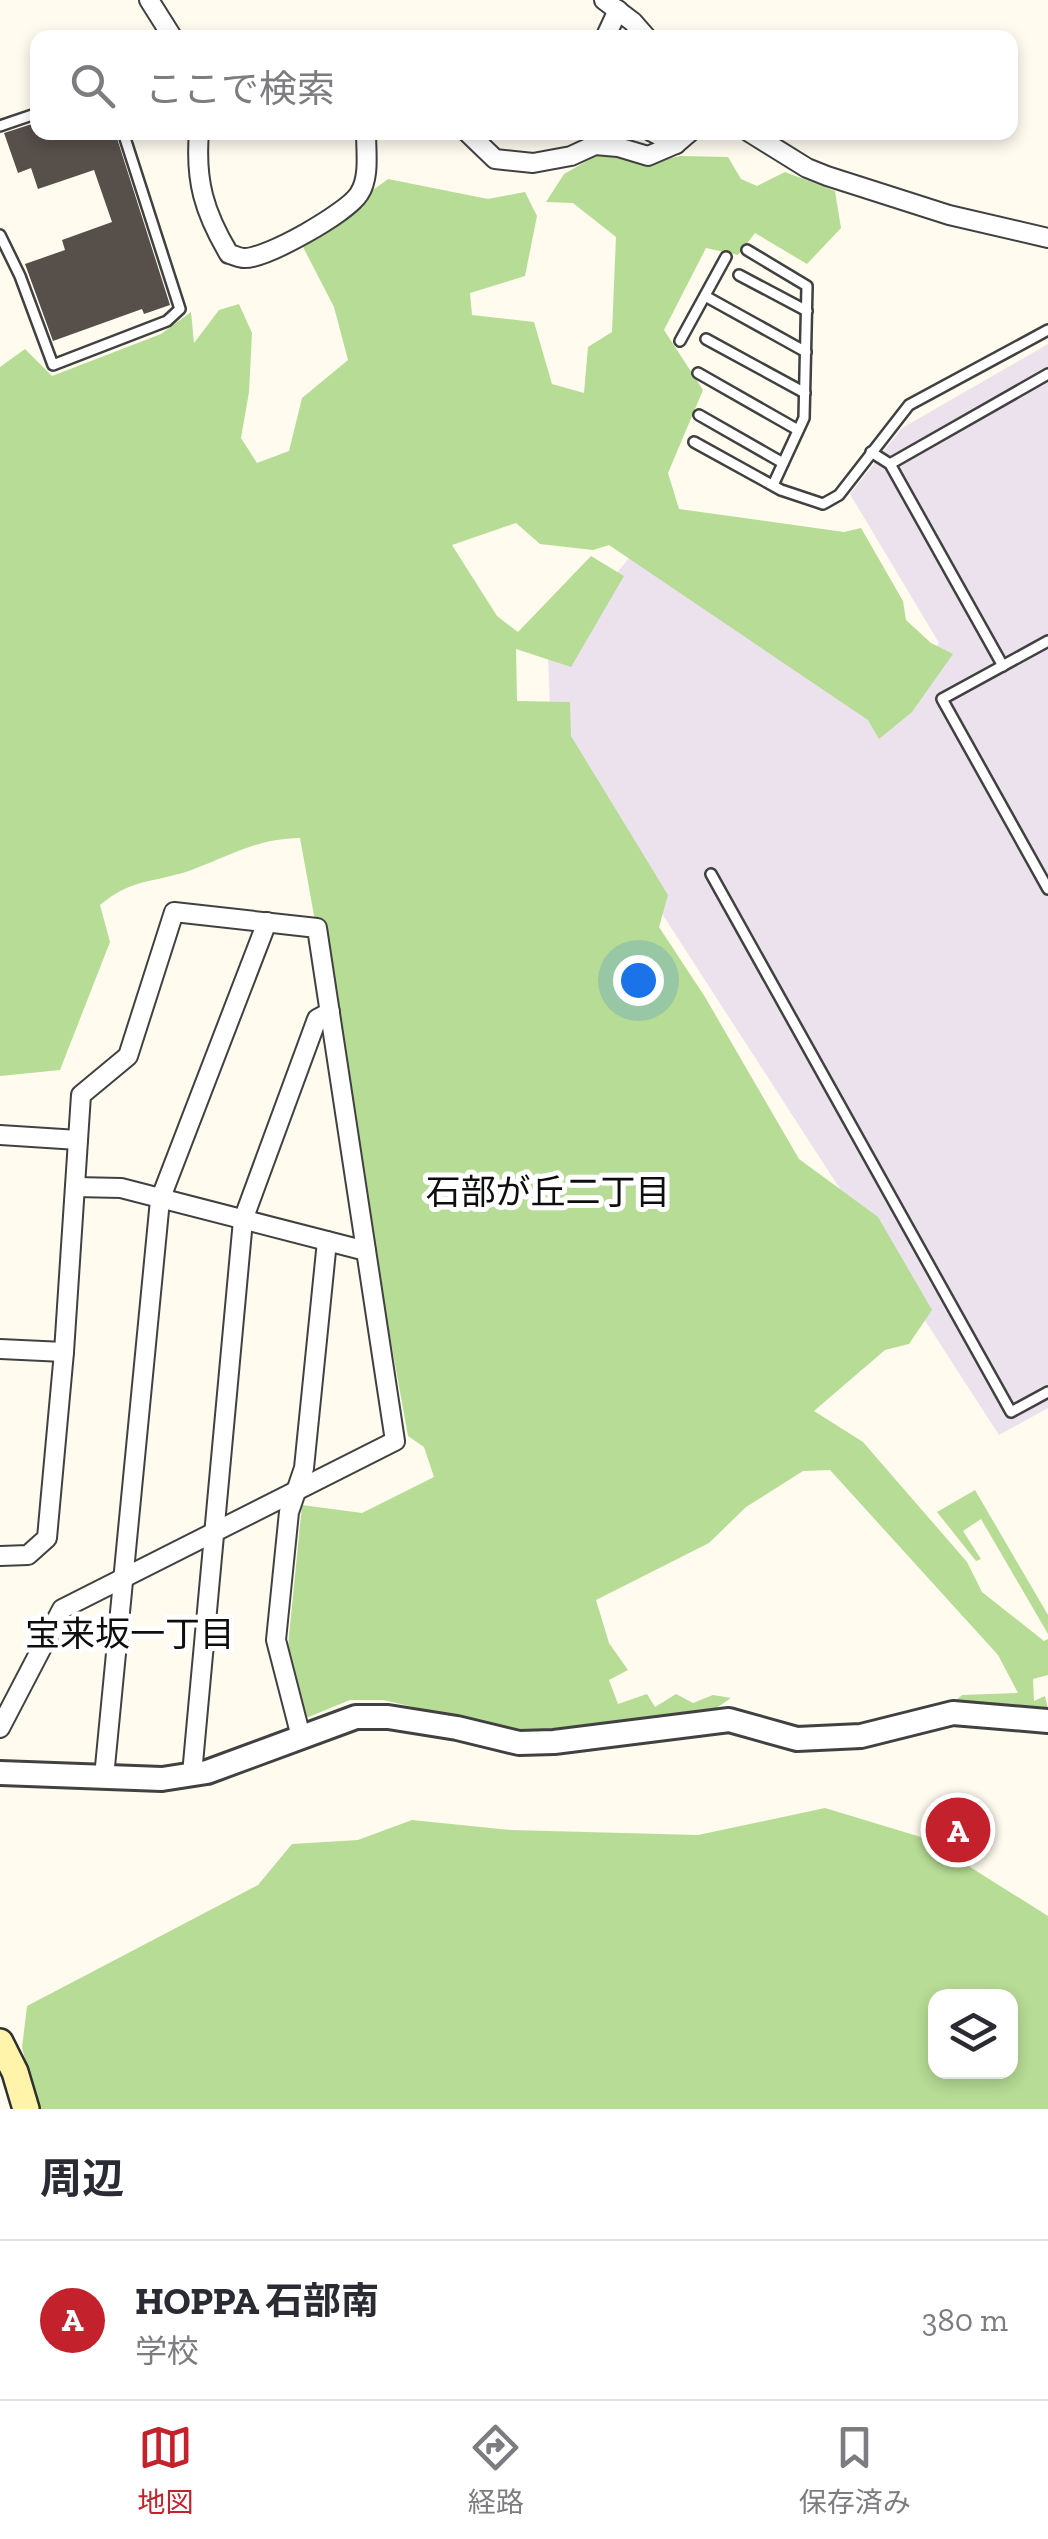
<!DOCTYPE html>
<html lang="ja">
<meta charset="utf-8">
<style>
:root{--surface:#fff;--page:#f7f7f7;--text:#2b2b33;--muted:#7c7c81;--line:#e1e1e2;--accent:#c3212b}
body{margin:0;font-family:"Zilla Slab","Noto Sans JP",serif;background:var(--page);color:var(--text)}
.controls{position:absolute;right:30px;bottom:30px;display:grid;overflow:hidden;border-radius:20px;box-shadow:0 5px 15px #0003}
.controls button{width:90px;height:90px;display:grid;place-items:center;padding:0;border:0;border-bottom:2px solid var(--line);background:var(--surface);color:var(--text);font:50px sans-serif}
.you{position:absolute;left:638px;top:980px;width:35px;height:35px;margin:-25px;border:8px solid #fff;border-radius:50%;background:#1a73e8;box-shadow:0 0 0 15px #1a73e833}
.badge{display:grid;place-items:center;width:65px;height:65px;border-radius:50%;background:var(--accent);color:#fff;font-size:32px;font-weight:700}
.pin{position:absolute;translate:-50% -50%;border:5px solid #fff;box-shadow:0 2px 10px #0006}
.list{margin:0;padding:0;list-style:none}
h2{display:flex;justify-content:space-between;align-items:center;height:130px;margin:0;padding:0 40px;font-size:42px}
h2 small{font-size:32px;font-weight:400;color:var(--muted)}
.list li{display:grid;grid-template-columns:65px 1fr auto;gap:30px;align-items:center;box-sizing:border-box;height:160px;padding:0 40px;border-top:2px solid var(--line)}
.list b{display:block;font-size:38px;white-space:nowrap}
.list p{margin:0;font-size:32px;white-space:nowrap;color:var(--muted)}
.list em{font-size:32px;font-style:normal;color:var(--muted)}
.icon{flex:none;width:55px;height:55px;fill:none;stroke:currentColor;stroke-width:2;stroke-linecap:round;stroke-linejoin:round}
.map{position:relative;flex:none;width:1048px;height:2109px;overflow:hidden}
.search{position:absolute;background:var(--surface);box-shadow:0 5px 15px #0003;left:30px;right:30px;top:30px;height:110px;display:flex;align-items:center;gap:25px;box-sizing:border-box;padding:0 35px;border-radius:20px;color:var(--muted);font-size:38px}
.sheet{height:290px;background:var(--surface)}
nav{display:flex;justify-content:space-around;align-items:center;box-sizing:border-box;height:140px;border-top:2px solid var(--line);background:var(--surface);font-size:28px;color:var(--muted)}
nav a{display:grid;justify-items:center;gap:5px}
nav .on{color:var(--accent)}
.map>svg:first-child{display:block}
.industrial{fill:#ebe2ed}
.forest{fill:#b7dc95;fill-rule:evenodd}
.building{fill:#574f4a}
.lines{fill:none;stroke-linecap:round;stroke-linejoin:round}
.service-casing{stroke:#414141;stroke-width:14}
.minor-casing{stroke:#414141;stroke-width:22}
.tertiary-casing{stroke:#414141;stroke-width:28}
.secondary-casing{stroke:#303030;stroke-width:30}
.service{stroke:#fff;stroke-width:9}
.minor{stroke:#fff;stroke-width:18}
.tertiary{stroke:#fff;stroke-width:22}
.secondary{stroke:#fff4aa;stroke-width:25}
.labels{text-anchor:middle;stroke-width:10;stroke-linejoin:round;paint-order:stroke}
.neighbourhood-label{font-size:35px;fill:#0e0e0e;stroke:#fff}
</style>
<div class="map">
<svg width="1048" height="2109" viewBox="0 0 1048 2109">
<rect width="100%" height="100%" fill="#fffbef"/>
<!-- industrial -->
<polygon class="industrial" points="1048,344 1048,1408 999,1435 637,875 551,732 548,658 633,553 885,719 939,643 850,494 902,428"/>
<!-- forest -->
<g class="forest">
<path d="M606 150 653 162 680 156 728 157 741 179 757 186 785 172 835 191 841 228 807 264 755 233 738 255 706 248 664 330 703 390 668 473 679 509 844 532 861 528 903 601 906 620 931 643 953 654 912 712 879 739 868 720 609 545 593 550 540 544 516 523 452 545 497 616 518 632 591 556 624 576 571 667 516 649 517 701 570 702 571 736 668 895 659 927 705 997 799 1159 878 1217 932 1310 909 1344 885 1350 814 1411 863 1442 967 1562 982 1592 1044 1641 1048 1639V1675L1033 1679 1034 1701 1045 1696 1048 1709 954 1702 962 1695 1018 1693 998 1655 830 1470 803 1471 746 1507 709 1543 596 1600 609 1643 628 1670 609 1680 618 1704 647 1694 655 1707 676 1694 693 1703 713 1695 731 1698 715 1709 570 1731 527 1733 383 1700H350L306 1718 300 1715 286 1666 302 1505 362 1513 434 1477 424 1447 408 1436 300 838C256 839 234 854 194 869 157 883 133 877 100 905L110 942 60 1070 0 1076V367L25 349 52 376 161 334 191 312 194 343 219 310 239 304 252 333 249 392 241 438 257 463 289 451 302 398 348 360 334 307 301 243 388 179 488 199 525 192 537 216 525 276 470 293 472 315 534 322 552 384 584 393 588 347 612 332 616 237 573 203 546 202 564 174Z"/>
<polygon points="975,1490 1048,1615 1048,1634 981,1519 963,1531 981,1559 976,1561 937,1512"/>
<path d="M825 1808 924 1838 1048 1916V2109H39L22 2048 27 2006 258 1885 292 1844 358 1840 412 1820 511 1830 698 1835ZM936 1996H1010V2072H936Z"/>
</g>
<!-- building -->
<polygon class="building" points="38,122 38,132 115,132 170,305 144,314 142,309 53,341 25,264 65,250 62,240 112,222 94,170 38,189 31,168 18,173 4,133"/>
<g class="lines">
<!-- service casing -->
<g class="service-casing">
<g id="service">
<polyline points="0,126 38,113"/>
<polyline points="0,235 20,276 53,365 167,321 180,309 123,132"/>
<polyline points="747,250 807,286 804,418 773,485"/>
<polyline points="739,275 807,311"/>
<polyline points="705,296 806,352"/>
<polyline points="706,339 805,393"/>
<polyline points="680,341 726,257"/>
<polyline points="698,373 798,430"/>
<polyline points="699,415 783,463"/>
<polyline points="694,442 781,490 823,504 839,495 909,405 1048,330"/>
<polyline points="871,452 890,464 1003,666"/>
<polyline points="890,464 1048,374"/>
<polyline points="1048,641 942,699 1048,889"/>
<polyline points="711,874 1011,1412 1048,1392"/>
</g>
</g>
<!-- minor casing -->
<g class="minor-casing">
<g id="minor">
<polyline points="149,0 173,38"/>
<polyline points="604,0 633,22 647,38"/>
<polyline points="605,38 618,10"/>
<path d="M199 132C195 181 204 212 229 254 234 255 239 258 244 258 266 259 347 213 359 194 370 178 366 152 366 132"/>
<polyline points="467,132 495,159 533,163 571,156 595,145 618,147 648,156 676,144 690,132"/>
<polyline points="652,132 676,144"/>
<polyline points="749,132 807,168 827,176 949,215 1048,238"/>
<polyline points="0,1135 78,1140"/>
<polyline points="75,1187 121,1188 366,1251"/>
<polyline points="0,1349 64,1352"/>
<polyline points="0,1556 28,1555 47,1538 64,1352 81,1095 128,1056 174,912 317,928 395,1441 62,1609 0,1728"/>
<polyline points="301,1737 276,1640 289,1512 304,1468 327,1241"/>
<polyline points="192,1774 243,1220 317,1019 330,1012"/>
<polyline points="104,1777 160,1200 267,922"/>
</g>
</g>
<!-- tertiary casing -->
<g class="tertiary-casing">
<polyline id="tertiary" points="0,1773 162,1779 207,1772 356,1717 388,1717 457,1728 519,1743 554,1742 729,1720 797,1739 861,1736 953,1713 1048,1721"/>
</g>
<!-- secondary casing -->
<g class="secondary-casing">
<polyline id="secondary" points="0,2042 15,2072 26,2109"/>
</g>
<!-- service -->
<use href="#service" class="service"/>
<!-- minor -->
<use href="#minor" class="minor"/>
<!-- tertiary -->
<use href="#tertiary" class="tertiary"/>
<!-- secondary -->
<use href="#secondary" class="secondary"/>
</g>
<g class="labels">
<!-- neighbourhood labels -->
<g class="neighbourhood-label">
<text x="548" y="1204">石部が丘二丁目</text>
<text x="130" y="1646">宝来坂一丁目</text>
</g>
</g>
</svg>
<div class="controls">
<button><svg class="icon" aria-label="layers" viewBox="0 0 24 24"><path d="M12 4l9 5-9 5-9-5zM3 14l9 5 9-5"/></svg></button>
</div>
<div class="you"></div>
<div class="pin badge" style="left:958px;top:1830px">A</div>
<div class="search"><svg class="icon" aria-label="search" viewBox="0 0 24 24"><circle cx="10" cy="10" r="6"/><path d="M15 15l6 6"/></svg>ここで検索</div>
</div>
<section class="sheet">
<h2>周辺<small></small></h2>
<ul class="list">
<li><span class="badge">A</span><div><b>HOPPA 石部南</b><p>学校</p></div><em>380 m</em></li>
</ul>
</section>
<nav>
<a class="on"><svg class="icon" aria-label="map" viewBox="0 0 24 24"><path d="M3 6l6-2 6 2 6-2v14l-6 2-6-2-6 2zM9 4v14M15 6v14"/></svg>地図</a>
<a><svg class="icon" aria-label="directions" viewBox="0 0 24 24"><path d="M12 3l9 9-9 9-9-9zM9 14v-3h6M13 9l2 2-2 2"/></svg>経路</a>
<a><svg class="icon" aria-label="saved" viewBox="0 0 24 24"><path d="M7 4h10v16l-5-4-5 4z"/></svg>保存済み</a>
</nav>
